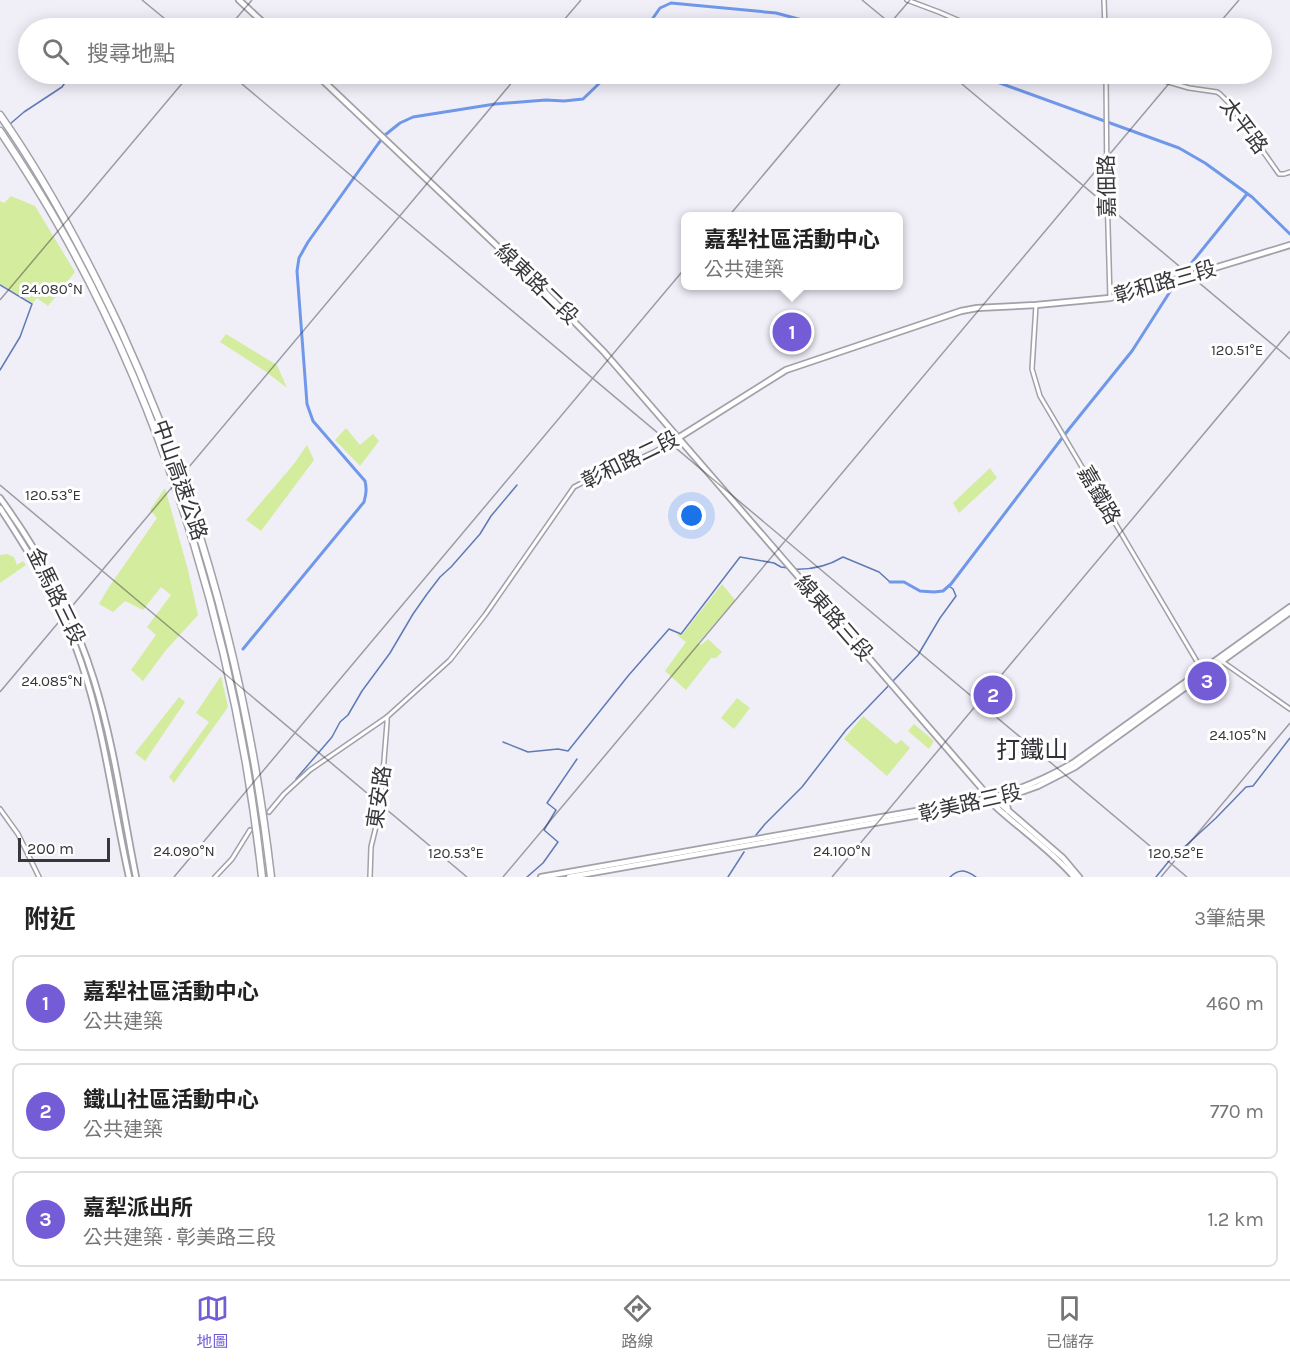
<!DOCTYPE html>
<html lang="zh-TW">
<meta charset="utf-8">
<style>
:root{--surface:#fff;--page:#f6f6f6;--text:#222;--muted:#767676;--line:#e0e0e0;--accent:#745cd6}
body{margin:0;font-family:Karla,"Noto Sans TC",sans-serif;background:var(--page);color:var(--text)}
.scale{position:absolute;left:18px;bottom:15px;width:92px;box-sizing:border-box;padding-left:6px;border:3px solid #37363a;border-top:0;font-size:16px;line-height:21px;white-space:nowrap;color:#37363a;-webkit-text-stroke:4px #fefefe;paint-order:stroke}
.you{position:absolute;left:692px;top:516px;width:21px;height:21px;margin:-15px;border:4px solid #fff;border-radius:50%;background:#1a73e8;box-shadow:0 0 0 9px #1a73e833}
.badge{display:grid;place-items:center;width:39px;height:39px;border-radius:50%;background:var(--accent);color:#fff;font-size:20px;font-weight:700}
.pin{position:absolute;translate:-50% -50%;border:3px solid #fff;box-shadow:0 2px 6px #0006}
.popup{position:absolute;left:681px;top:212px;width:222px;height:78px;box-sizing:border-box;display:grid;place-content:center;border-radius:9px;background:var(--surface);filter:drop-shadow(0 2px 4px #0005);font-size:20px;white-space:nowrap;color:var(--muted)}
.popup b{font-size:22px;color:var(--text)}
.popup::after{content:'';position:absolute;left:50%;top:100%;margin-left:-12px;border:12px solid transparent;border-top-color:var(--surface)}
.list{margin:0;padding:0;list-style:none}
h2{display:flex;justify-content:space-between;align-items:center;height:78px;margin:0;padding:0 24px;font-size:26px}
h2 small{font-size:20px;font-weight:400;color:var(--muted)}
.list li{display:grid;grid-template-columns:39px 1fr auto;gap:18px;align-items:center;box-sizing:border-box;height:96px;margin:0 12px 12px;padding:0 12px;border:2px solid var(--line);border-radius:9px}
.list b{display:block;font-size:22px;white-space:nowrap}
.list p{margin:0;font-size:20px;white-space:nowrap;color:var(--muted)}
.list em{font-size:20px;font-style:normal;color:var(--muted)}
.icon{flex:none;width:33px;height:33px;fill:none;stroke:currentColor;stroke-width:2;stroke-linecap:round;stroke-linejoin:round}
.map{position:relative;flex:none;width:1290px;height:877px;overflow:hidden}
.search{position:absolute;background:var(--surface);box-shadow:0 3px 15px #0003;left:18px;right:18px;top:18px;height:66px;display:flex;align-items:center;gap:15px;box-sizing:border-box;padding:0 21px;border-radius:33px;color:var(--muted);font-size:22px}
.sheet{height:402px;background:var(--surface)}
nav{display:flex;justify-content:space-around;align-items:center;box-sizing:border-box;height:84px;border-top:2px solid var(--line);background:var(--surface);font-size:16px;color:var(--muted)}
nav a{display:grid;justify-items:center;gap:3px}
nav .on{color:var(--accent)}
.map>svg:first-child{display:block}
.green{fill:#d4ec9d}
.lines{fill:none;stroke-linecap:round;stroke-linejoin:round}
.stream{stroke:#5f7bb4;stroke-width:1.5}
.canal{stroke:#7098e9;stroke-width:3}
.minor-tunnel{stroke:#cbcad2;stroke-width:3;stroke-dasharray:3 1.5;stroke-linecap:butt}
.minor-casing{stroke:#a1a1a9;stroke-width:6}
.major-casing{stroke:#a1a1a9;stroke-width:8}
.highway-casing{stroke:#a1a1a9;stroke-width:9}
.minor{stroke:#fff;stroke-width:3}
.major{stroke:#fff;stroke-width:4.5}
.highway{stroke:#fff;stroke-width:6}
.ticks{fill:none;stroke:#37363a;stroke-width:1.5;stroke-opacity:0.45}
.labels{text-anchor:middle;stroke-width:6;stroke-linejoin:round;paint-order:stroke}
.street-label{font-size:21px;fill:#37363a;stroke:#fefefe}
.quarter-label{font-size:24px;fill:#323138;stroke:#fefefe}
.ticks-label{font-size:15px;text-anchor:middle;fill:#37363a;stroke:#fefefe;stroke-width:6;stroke-linejoin:round;paint-order:stroke}
</style>
<div class="map">
<svg width="1290" height="877" viewBox="0 0 1290 877">
<rect width="100%" height="100%" fill="#f0eff8"/>
<!-- green -->
<g class="green">
<polygon points="11,196 35,206 75,272 48,306 37,298 33,303 0,284 0,201 4,203"/>
<polygon points="226,334 277,365 287,388 265,371 220,342"/>
<polygon points="346,428 360,445 373,434 379,441 360,466 335,440"/>
<polygon points="307,445 314,460 261,531 246,520 293,465"/>
<polygon points="990,468 997,478 959,513 953,503"/>
<polygon points="165,488 188,570 198,615 166,650 143,681 131,670 156,635 147,627 171,595 161,587 143,610 125,601 113,612 99,604 109,587 157,518 150,510"/>
<polygon points="7,554 14,557 17,565 23,561 26,565 0,583 0,555"/>
<polygon points="722,584 735,600 698,643 701,645 708,639 722,652 716,658 711,658 686,690 665,671 686,642 677,635 678,633 682,635"/>
<polygon points="221,676 228,707 174,783 169,777 209,722 196,713"/>
<polygon points="179,697 185,702 145,761 135,753"/>
<polygon points="737,698 750,708 734,729 721,718"/>
<polygon points="863,716 896,744 901,740 910,748 887,776 844,739"/>
<polygon points="914,724 934,741 929,749 908,731"/>
</g>
<g class="lines">
<!-- stream -->
<g class="stream">
<polyline points="10,124 24,112 62,87 71,74"/>
<polyline points="0,285 32,304 20,337 0,370"/>
<path d="M793 569C811 570 828 566 843 557L879 572 890 582"/>
<polyline points="503,742 528,752 558,749 568,751 628,676 669,629 681,634 740,557 774,563 781,567 788,568"/>
<polyline points="296,779 332,737 340,722 348,715 362,691 390,653 413,614 427,594 440,577 451,567 480,534 491,516 517,485"/>
<polyline points="756,835 765,824 802,787 846,730 918,655 940,618 956,596 953,589 949,586"/>
<polyline points="527,877 543,863 558,842 544,830 556,810 547,803 577,759"/>
<polyline points="728,877 744,852"/>
<path d="M950 877C960 868 966 870 976 877"/>
<polyline points="1156,877 1169,861 1216,818 1246,787 1253,786 1290,738"/>
</g>
<!-- canal -->
<g class="canal">
<polyline points="646,28 660,8 671,3 776,13 832,28"/>
<polyline points="975,74 1179,148 1205,163 1252,197 1290,234"/>
<polyline points="890,582 904,582 920,591 934,592 943,591 951,584 1069,429 1132,351 1173,287 1185,271 1247,194"/>
<path d="M243 649 364 502C366 494 367 489 365 481L313 421 307 404 297 271 299 258 308 242 378 144 385 135 400 123 413 117 495 104 546 100 564 101 583 99 609 74"/>
</g>
<!-- minor-tunnel -->
<polyline class="minor-tunnel" points="250,830 269,812"/>
<!-- minor casing -->
<g class="minor-casing">
<g id="minor">
<polyline points="907,0 939,12 976,28"/>
<polyline points="1104,0 1105,28"/>
<polyline points="1106,74 1107,192 1110,298"/>
<polyline points="1119,74 1155,78 1189,88 1217,92 1220,94 1229,103 1279,174 1284,174 1290,172"/>
<polyline points="1036,305 1032,369 1040,396 1202,670"/>
<polyline points="1220,660 1290,709"/>
<polyline points="0,809 18,834 39,877"/>
<polyline points="269,812 284,794 310,770 387,717 450,660 485,615 574,487 609,469 641,458 654,452 678,438"/>
<polyline points="215,877 232,859 250,830"/>
<polyline points="370,877 371,847 380,810 387,723 387,717"/>
</g>
</g>
<!-- major casing -->
<g class="major-casing">
<g id="major">
<polyline points="239,0 269,28"/>
<path d="M316 74 536 283 604 352 990 798 995 806C1021 830 1051 850 1074 877"/>
<polyline points="678,438 786,370 961,311 977,308 1036,305 1110,298 1178,279 1290,245"/>
<path d="M0 498C40 553 74 615 94 680 114 744 123 812 136 877"/>
<path d="M0 508C32 557 63 607 81 662 105 732 113 806 129 877"/>
<polyline points="996,800 1063,858 1079,877"/>
<polyline points="1008,811 1007,804 1011,795"/>
<path d="M541 877 990 798C1019 790 1047 778 1073 763L1290 607"/>
<polyline points="569,877 993,802 1038,786 1075,767 1290,612"/>
</g>
</g>
<!-- highway casing -->
<g class="highway-casing">
<g id="highway">
<path d="M0 115C47 182 85 254 120 328 200 502 249 687 271 877"/>
<path d="M0 131C22 164 43 197 62 231 171 425 238 656 262 877"/>
</g>
</g>
<!-- minor -->
<use href="#minor" class="minor"/>
<!-- major -->
<use href="#major" class="major"/>
<!-- highway -->
<use href="#highway" class="highway"/>
</g>
<!-- ticks -->
<path class="ticks" d="M142 0 176 28M862 0 896 28M228 28 252 0M557 28 581 0M886 28 910 0M1215 28 1239 0M230 74 1187 877M950 74 1290 359M0 300 190 74M0 485 467 877M0 692 519 74M174 877 848 74M503 877 1177 74M832 877 1290 331M1161 877 1290 723"/>
<g class="labels">
<!-- street labels -->
<g class="street-label">
<text transform="translate(1244 126) rotate(53)" y="7">太平路</text>
<text transform="translate(1107 186) rotate(-91)" y="7">嘉佃路</text>
<text transform="translate(1165 282) rotate(-16)" y="7">彰和路三段</text>
<text transform="translate(537 284) rotate(44)" y="7">線東路二段</text>
<text transform="translate(630 460) rotate(-26)" y="7">彰和路二段</text>
<text transform="translate(180 480) rotate(71)" y="7">中山高速公路</text>
<text transform="translate(1099 495) rotate(60)" y="7">嘉鐵路</text>
<text transform="translate(56 596) rotate(64)" y="7">金馬路三段</text>
<text transform="translate(834 618) rotate(49)" y="7">線東路三段</text>
<text transform="translate(379 797) rotate(-82)" y="7">東安路</text>
<text transform="translate(970 803) rotate(-13)" y="7">彰美路三段</text>
</g>
<!-- quarter labels -->
<g class="quarter-label">
<text x="1032" y="758">打鐵山</text>
</g>
</g>
<g class="ticks-label">
<text x="52" y="294">24.080°N</text>
<text x="1237" y="355">120.51°E</text>
<text x="53" y="500">120.53°E</text>
<text x="52" y="686">24.085°N</text>
<text x="1238" y="740">24.105°N</text>
<text x="184" y="856">24.090°N</text>
<text x="842" y="856">24.100°N</text>
<text x="456" y="858">120.53°E</text>
<text x="1176" y="858">120.52°E</text>
</g>
</svg>
<div class="scale">200 m</div>
<div class="you"></div>
<div class="pin badge" style="left:792px;top:332px">1</div>
<div class="popup"><b>嘉犁社區活動中心</b>公共建築</div>
<div class="pin badge" style="left:993px;top:695px">2</div>
<div class="pin badge" style="left:1207px;top:681px">3</div>
<div class="search"><svg class="icon" aria-label="search" viewBox="0 0 24 24"><circle cx="10" cy="10" r="6"/><path d="M15 15l6 6"/></svg>搜尋地點</div>
</div>
<section class="sheet">
<h2>附近<small>3筆結果</small></h2>
<ul class="list">
<li><span class="badge">1</span><div><b>嘉犁社區活動中心</b><p>公共建築</p></div><em>460 m</em></li>
<li><span class="badge">2</span><div><b>鐵山社區活動中心</b><p>公共建築</p></div><em>770 m</em></li>
<li><span class="badge">3</span><div><b>嘉犁派出所</b><p>公共建築 · 彰美路三段</p></div><em>1.2 km</em></li>
</ul>
</section>
<nav>
<a class="on"><svg class="icon" aria-label="map" viewBox="0 0 24 24"><path d="M3 6l6-2 6 2 6-2v14l-6 2-6-2-6 2zM9 4v14M15 6v14"/></svg>地圖</a>
<a><svg class="icon" aria-label="directions" viewBox="0 0 24 24"><path d="M12 3l9 9-9 9-9-9zM9 14v-3h6M13 9l2 2-2 2"/></svg>路線</a>
<a><svg class="icon" aria-label="saved" viewBox="0 0 24 24"><path d="M7 4h10v16l-5-4-5 4z"/></svg>已儲存</a>
</nav>
